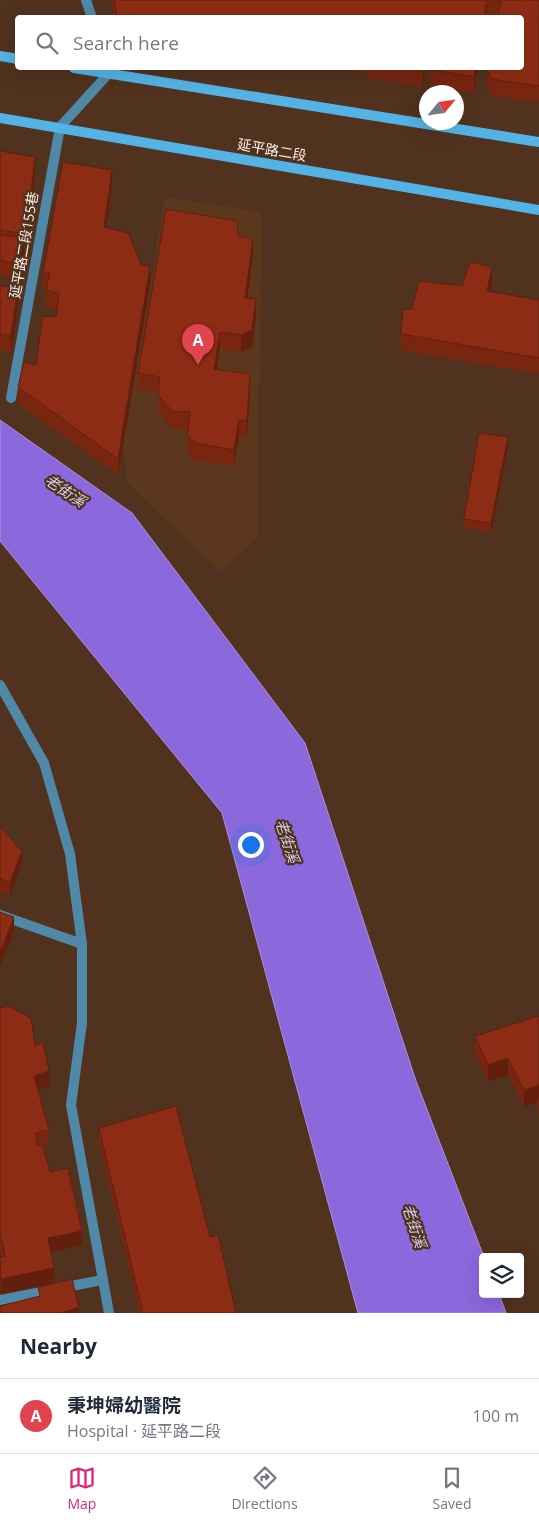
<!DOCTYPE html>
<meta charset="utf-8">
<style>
:root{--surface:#fff;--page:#f2f2f3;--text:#1f2937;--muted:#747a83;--line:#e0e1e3;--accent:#db2777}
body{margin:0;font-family:"Open Sans","Noto Sans TC",sans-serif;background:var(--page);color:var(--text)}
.controls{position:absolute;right:15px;bottom:15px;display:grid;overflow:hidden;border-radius:5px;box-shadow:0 5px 20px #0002}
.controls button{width:45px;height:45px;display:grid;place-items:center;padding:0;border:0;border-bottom:1px solid var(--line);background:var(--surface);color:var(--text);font:25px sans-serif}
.compass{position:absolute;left:419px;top:85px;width:45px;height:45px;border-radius:50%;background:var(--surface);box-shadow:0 5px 20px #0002;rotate:61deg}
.you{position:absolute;left:250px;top:844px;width:18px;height:18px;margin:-12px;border:4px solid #fff;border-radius:50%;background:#1a73e8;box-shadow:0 0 0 8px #1a73e833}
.badge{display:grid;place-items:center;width:32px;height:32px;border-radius:50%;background:var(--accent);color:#fff;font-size:16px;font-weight:700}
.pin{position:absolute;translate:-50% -41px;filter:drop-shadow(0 1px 2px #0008)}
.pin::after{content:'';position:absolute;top:26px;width:18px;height:15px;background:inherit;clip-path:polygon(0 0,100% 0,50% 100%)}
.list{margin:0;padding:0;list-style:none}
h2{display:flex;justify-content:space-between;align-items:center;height:65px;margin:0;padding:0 20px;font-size:21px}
h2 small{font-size:16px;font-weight:400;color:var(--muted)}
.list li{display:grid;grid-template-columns:32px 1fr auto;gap:15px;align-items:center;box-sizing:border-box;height:75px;padding:0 20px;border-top:1px solid var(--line)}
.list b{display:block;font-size:19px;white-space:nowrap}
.list p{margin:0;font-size:16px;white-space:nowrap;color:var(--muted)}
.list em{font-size:16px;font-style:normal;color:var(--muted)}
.icon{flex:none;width:28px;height:28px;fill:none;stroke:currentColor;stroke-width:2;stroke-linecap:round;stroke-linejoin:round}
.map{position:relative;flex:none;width:539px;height:1313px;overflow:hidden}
.search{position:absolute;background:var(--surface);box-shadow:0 5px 20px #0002;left:15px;right:15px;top:15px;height:55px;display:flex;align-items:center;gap:12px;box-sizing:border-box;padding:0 18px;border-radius:5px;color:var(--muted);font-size:19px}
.sheet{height:140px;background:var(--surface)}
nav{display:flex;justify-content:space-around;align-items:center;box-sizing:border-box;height:70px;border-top:1px solid var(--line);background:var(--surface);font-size:14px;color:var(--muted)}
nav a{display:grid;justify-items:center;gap:2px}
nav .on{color:var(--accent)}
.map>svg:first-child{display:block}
.built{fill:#5a371d}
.water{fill:#8b68db;stroke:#ad90dd}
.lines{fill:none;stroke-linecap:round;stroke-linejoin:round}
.service{stroke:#5088a7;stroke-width:10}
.secondary{stroke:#53b3e5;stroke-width:10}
.wall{fill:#792611}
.shaded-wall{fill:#631f0e}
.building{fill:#8d2c14;stroke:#631f0e}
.labels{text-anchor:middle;stroke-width:4.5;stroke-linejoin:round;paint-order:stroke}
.street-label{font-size:14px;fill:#fcede3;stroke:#50321e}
.water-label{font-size:15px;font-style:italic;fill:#d7d2ef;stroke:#50321e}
</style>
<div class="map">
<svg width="539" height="1313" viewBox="0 0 539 1313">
<rect width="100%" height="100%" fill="#50321e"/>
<!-- built -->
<polygon class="built" points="165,197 262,212 257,539 220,571 128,484 123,446"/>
<!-- water -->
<polygon class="water" points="0,420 132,513 305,743 416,1081 484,1257 483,1294 499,1294 506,1313 358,1313 222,813 0,541"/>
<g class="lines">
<!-- service -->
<g class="service">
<polyline points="86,0 92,18"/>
<polyline points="11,398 60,127 109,73 108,68"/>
<polyline points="0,685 44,763 70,854 82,944 82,1023 71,1105 109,1313"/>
<polyline points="0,915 82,944"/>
<polyline points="0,1300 102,1280"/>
</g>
<!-- secondary -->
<g class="secondary">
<polyline points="0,56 18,59"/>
<polyline points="74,68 539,142"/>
<polyline points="0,118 539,210"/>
</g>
</g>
<!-- wall -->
<g class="wall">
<polygon points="112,0 539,0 539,102 492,96 487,88 487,71 497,18 487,16 486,18 114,18"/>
<polygon points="333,68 425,68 423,86 369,79 369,73"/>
<polygon points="430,68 478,68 474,93 430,86"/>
<polygon points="0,151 35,173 26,251 24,250 24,255 19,281 0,276"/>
<polygon points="112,186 106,227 141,264 150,284 118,475 18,404 18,387 36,365 56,317 57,310 46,307 46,290 43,290 43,273"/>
<polygon points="238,236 253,256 247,298 256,316 252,347 241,352 220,349 217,369 250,391 247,438 239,437 234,466 195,460 187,452 188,429 172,428 158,412 159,393 138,389 138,373"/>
<polygon points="492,284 490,292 539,300 539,374 401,350 401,334 412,309 462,286"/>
<polygon points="0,286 18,305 11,352 0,350"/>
<polygon points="508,447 491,532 464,528 464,519"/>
<polygon points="0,827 22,863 10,895 0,891"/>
<polygon points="0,1008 35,1046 49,1086 38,1090 49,1130 49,1145 43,1146 50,1172 82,1245 51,1252 54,1283 1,1294 0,1257 2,1257 0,1247"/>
<polygon points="539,1016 539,1116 538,1114 538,1102 524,1107 508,1075 488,1081 475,1053 475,1036"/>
<polygon points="99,1128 210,1237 236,1313 140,1313 99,1143"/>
</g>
<!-- shaded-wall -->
<g class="shaded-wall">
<polygon points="487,0 486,18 484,18"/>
<polygon points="423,68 425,68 423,86"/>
<polygon points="475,68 478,68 474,93 474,77"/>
<polygon points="35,157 35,173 26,251 26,234"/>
<polygon points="112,170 112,186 104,243 104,227"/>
<polygon points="24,238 24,255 19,281 19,264"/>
<polygon points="253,239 253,256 245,315 245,298"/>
<polygon points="150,267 150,284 118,475 118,459"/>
<polygon points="492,267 492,284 487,308 487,291"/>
<polygon points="18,288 18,305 11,352 11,336"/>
<polygon points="256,299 256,316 252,347 241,352 241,335"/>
<polygon points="220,332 220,349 214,386 214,369"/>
<polygon points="250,374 250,391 247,438 247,421"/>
<polygon points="239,420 239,437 234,466 234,450"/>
<polygon points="508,437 508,447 491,532 491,523"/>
<polygon points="22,851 22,863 10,895 10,882"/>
<polygon points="14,917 14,932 0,967 0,953"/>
<polygon points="508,1058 508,1075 488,1081 488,1065"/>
<polygon points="49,1071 49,1086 34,1091 34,1076"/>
<polygon points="539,1085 539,1100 538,1097 538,1102 524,1107 524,1090"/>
<polygon points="82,1231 82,1245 48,1253 48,1238"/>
<polygon points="54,1268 54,1283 1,1294 1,1279"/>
<polygon points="79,1307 79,1313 61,1313"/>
</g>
<!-- building -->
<g class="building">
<polygon points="114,0 487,0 484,18 117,18 117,17"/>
<polygon points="492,0 539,0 539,86 492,79 487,71 488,68 522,68 522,18 497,18 501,1"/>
<polygon points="408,68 423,68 423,70"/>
<polygon points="430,68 475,68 474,77 430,69"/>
<polygon points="0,151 35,157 26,234 0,230"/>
<polygon points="63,162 112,170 104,227 128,233 141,264 150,267 118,459 18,387 24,362 36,365 43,316 56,317 59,293 46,290 50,273 43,273"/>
<polygon points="166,209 237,221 238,236 253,239 245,298 256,299 252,330 241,335 220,332 214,369 250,374 247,421 239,420 234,450 195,443 187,435 190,412 172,411 158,395 160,377 138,373"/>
<polygon points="0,235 24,238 19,264 0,260"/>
<polygon points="470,262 492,267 487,291 539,300 539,358 401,334 403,310 412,309 419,281 462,286"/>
<polygon points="0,286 18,288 11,336 0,334"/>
<polygon points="479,433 508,437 491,523 464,519"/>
<polygon points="0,827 22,851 10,882 0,879"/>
<polygon points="0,912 14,917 0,953"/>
<polygon points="8,1006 31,1018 35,1046 43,1042 49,1071 34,1076 49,1130 36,1133 37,1146 43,1146 50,1172 68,1168 82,1231 48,1238 54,1268 1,1279 0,1257 5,1256 0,1232 0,1008"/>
<polygon points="539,1016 539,1085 524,1090 508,1058 488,1065 475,1036"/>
<polygon points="176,1106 210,1237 218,1235 236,1313 143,1313 99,1128"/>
<polygon points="72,1279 79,1307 61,1313 0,1313 0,1306 40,1296 38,1287"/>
</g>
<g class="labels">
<!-- street labels -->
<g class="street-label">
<text transform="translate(272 150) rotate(10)" y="5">延平路二段</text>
<text transform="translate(24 245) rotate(-80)" y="5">延平路二段155巷</text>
</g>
<!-- water labels -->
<g class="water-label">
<text transform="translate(65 491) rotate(34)" y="5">老街溪</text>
<text transform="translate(287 841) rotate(72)" y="5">老街溪</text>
<text transform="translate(414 1226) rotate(72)" y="5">老街溪</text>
</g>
</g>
</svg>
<div class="controls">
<button><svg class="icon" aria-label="layers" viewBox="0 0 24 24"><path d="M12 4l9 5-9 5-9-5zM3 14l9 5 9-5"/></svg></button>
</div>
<svg class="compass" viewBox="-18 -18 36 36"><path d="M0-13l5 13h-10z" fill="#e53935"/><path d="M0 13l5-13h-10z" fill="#747a83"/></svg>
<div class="you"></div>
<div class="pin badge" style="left:198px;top:365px;background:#e0444e">A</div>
<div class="search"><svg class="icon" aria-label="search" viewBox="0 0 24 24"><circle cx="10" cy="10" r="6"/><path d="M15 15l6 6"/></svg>Search here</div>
</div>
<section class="sheet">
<h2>Nearby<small></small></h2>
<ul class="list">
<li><span class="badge" style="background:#e0444e">A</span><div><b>秉坤婦幼醫院</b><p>Hospital · 延平路二段</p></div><em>100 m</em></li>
</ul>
</section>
<nav>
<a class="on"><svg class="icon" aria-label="map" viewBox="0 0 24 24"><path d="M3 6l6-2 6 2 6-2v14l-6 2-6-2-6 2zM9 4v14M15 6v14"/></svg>Map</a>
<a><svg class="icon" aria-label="directions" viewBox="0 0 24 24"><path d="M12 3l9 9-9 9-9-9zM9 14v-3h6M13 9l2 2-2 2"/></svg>Directions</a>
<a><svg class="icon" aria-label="saved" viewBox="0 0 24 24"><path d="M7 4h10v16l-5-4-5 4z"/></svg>Saved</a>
</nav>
